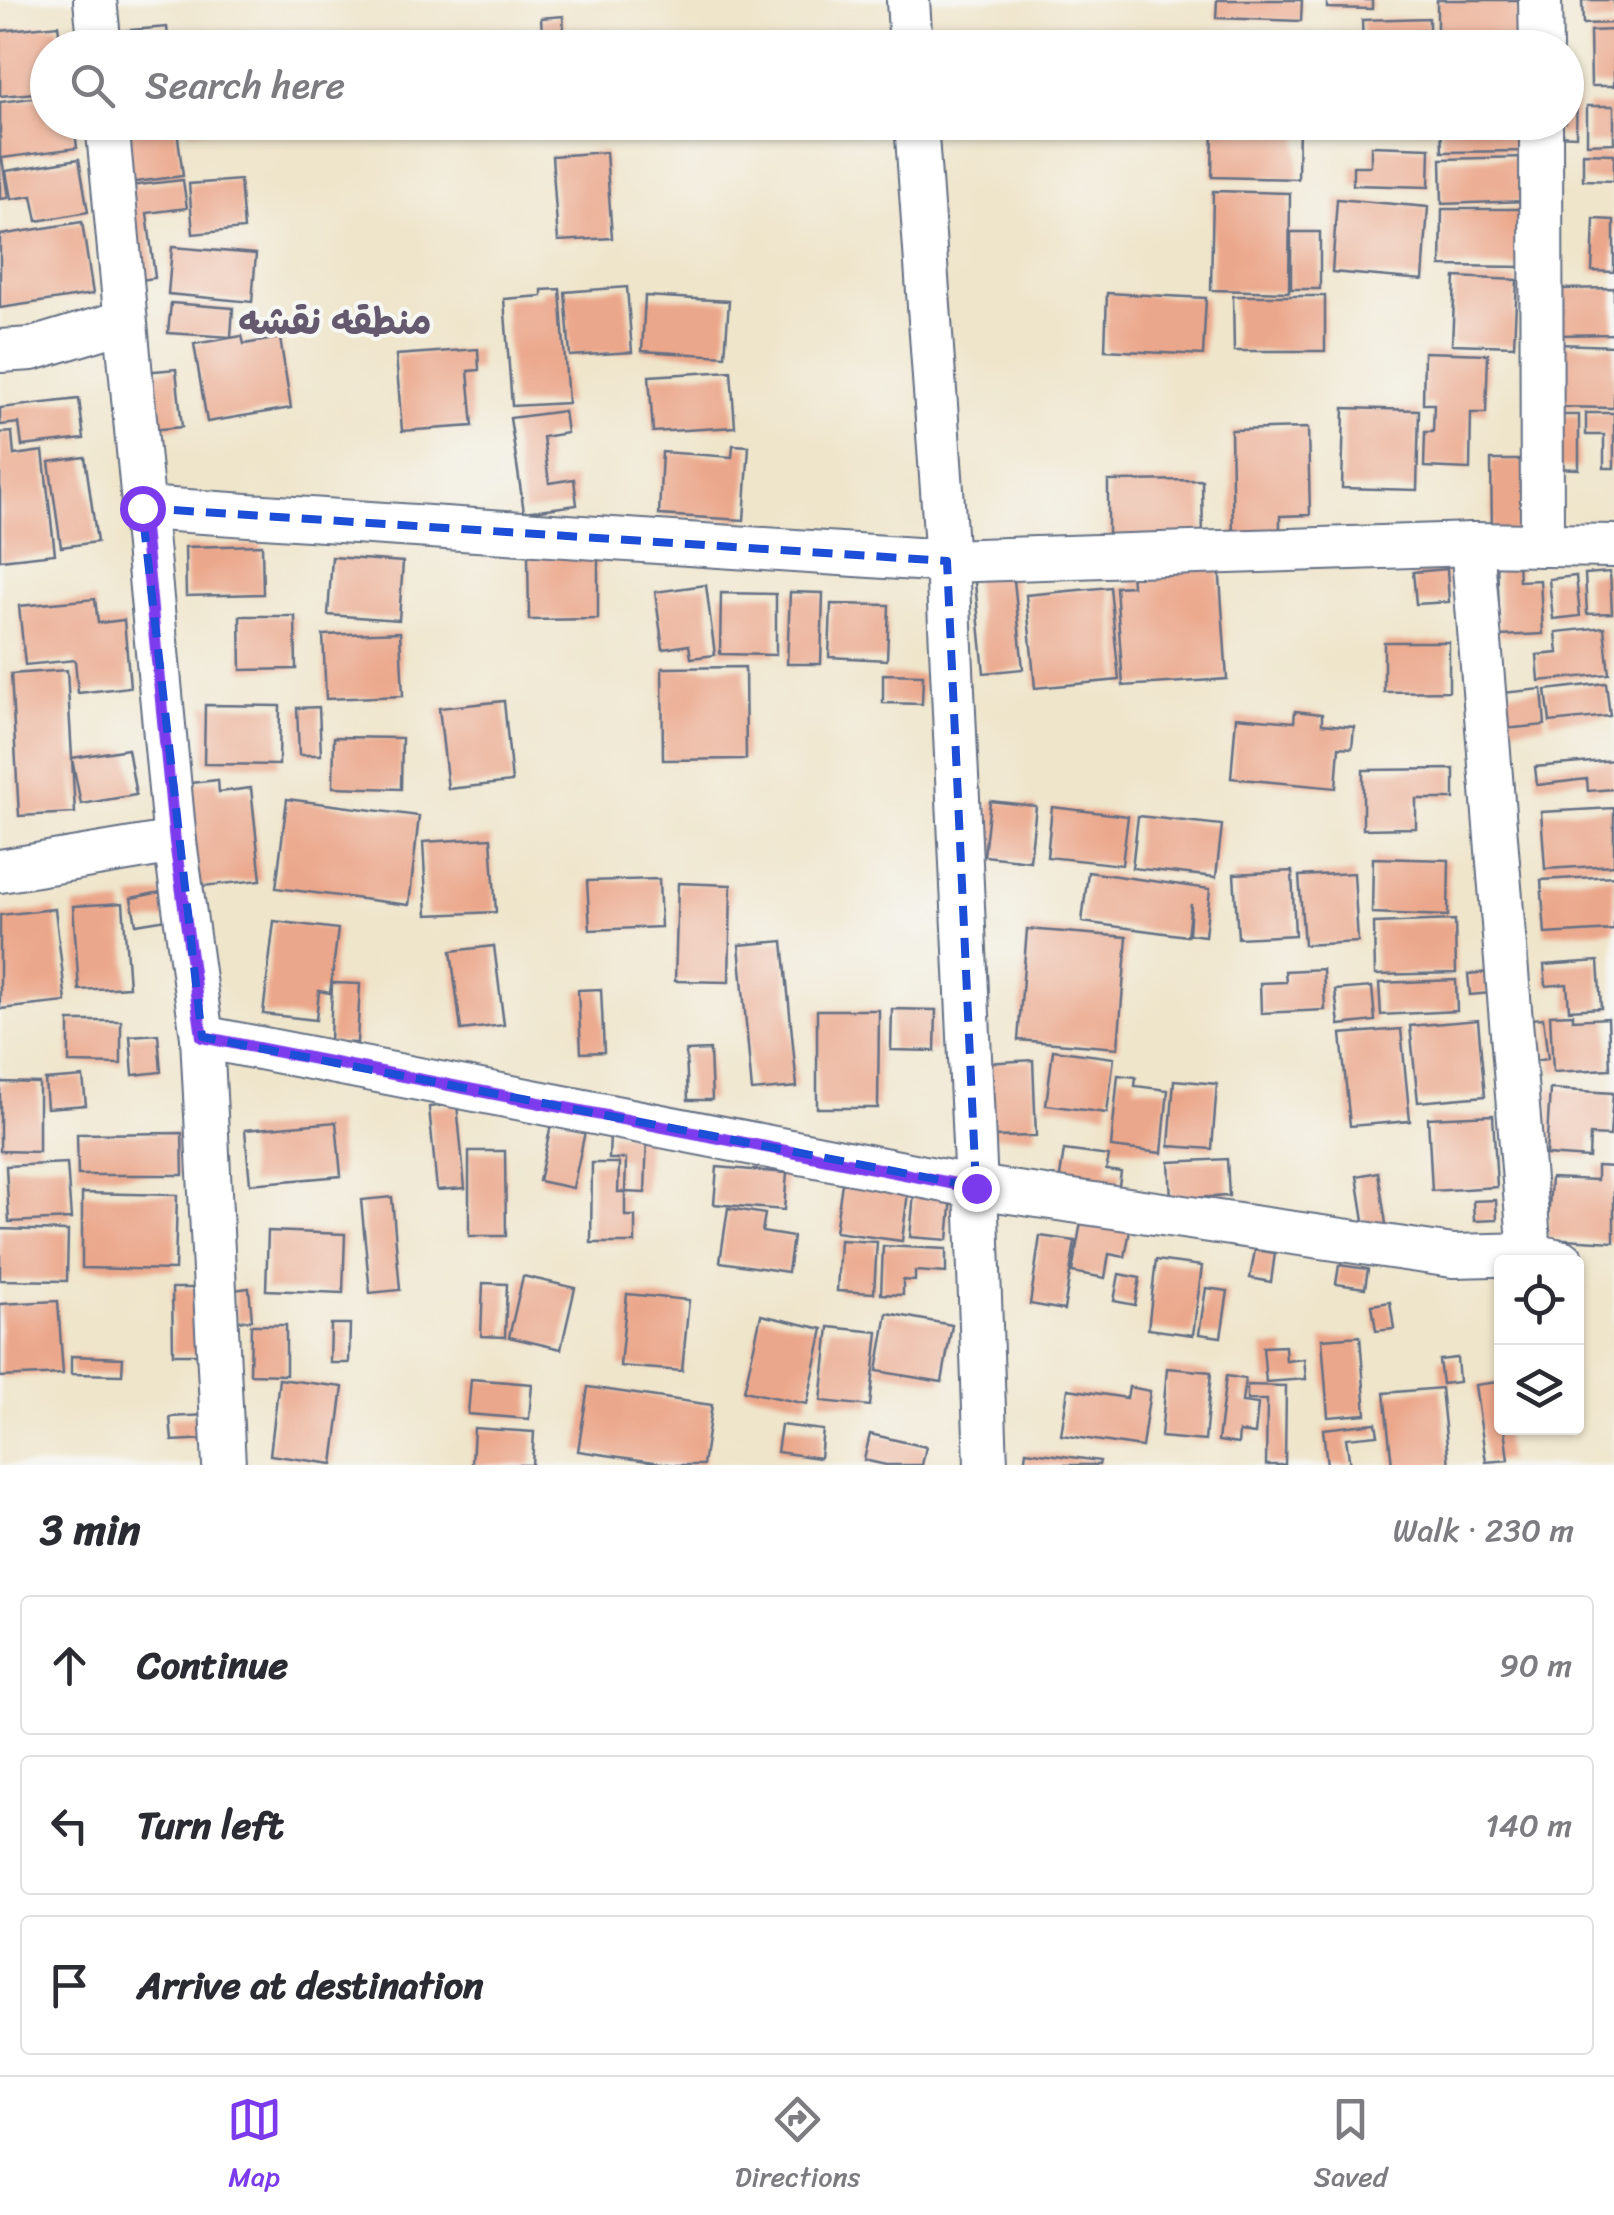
<!DOCTYPE html>
<meta charset="utf-8">
<style>
:root{--surface:#fff;--page:#f2f2f3;--text:#2b2b33;--muted:#7c7c81;--line:#e1e1e2;--accent:#7c3aed}
body{margin:0;font-family:Sriracha,"Playpen Sans Arabic",sans-serif;background:var(--page);color:var(--text)}
.controls{position:absolute;right:30px;bottom:30px;display:grid;overflow:hidden;border-radius:10px;box-shadow:0 2px 8px #0004}
.controls button{width:90px;height:90px;display:grid;place-items:center;padding:0;border:0;border-bottom:2px solid var(--line);background:var(--surface);color:var(--text);font:50px sans-serif}
.stop{position:absolute;width:30px;height:30px;margin:-22px;border:8px solid #7c3aed;border-radius:50%;background:#fff}
.stop.end{background:#7c3aed;border-color:#fff;box-shadow:0 2px 10px #0008}
.list{margin:0;padding:0;list-style:none}
h2{display:flex;justify-content:space-between;align-items:center;height:130px;margin:0;padding:0 40px;font-size:42px}
h2 small{font-size:32px;font-weight:400;color:var(--muted)}
.list li{display:grid;grid-template-columns:65px 1fr auto;gap:30px;align-items:center;box-sizing:border-box;height:140px;margin:0 20px 20px;padding:0 20px;border:2px solid var(--line);border-radius:10px}
.list b{display:block;font-size:38px;white-space:nowrap}
.list em{font-size:32px;font-style:normal;color:var(--muted)}
.icon{flex:none;width:55px;height:55px;fill:none;stroke:currentColor;stroke-width:2;stroke-linecap:round;stroke-linejoin:round}
.map{position:relative;flex:none;width:1614px;height:1465px;overflow:hidden}
.search{position:absolute;background:var(--surface);box-shadow:0 2px 8px #0004;left:30px;right:30px;top:30px;height:110px;display:flex;align-items:center;gap:25px;box-sizing:border-box;padding:0 35px;border-radius:55px;color:var(--muted);font-size:38px}
.sheet{height:610px;background:var(--surface)}
nav{display:flex;justify-content:space-around;align-items:center;box-sizing:border-box;height:140px;border-top:2px solid var(--line);background:var(--surface);font-size:28px;color:var(--muted)}
nav a{display:grid;justify-items:center;gap:5px}
nav .on{color:var(--accent)}
.map>svg:first-child{display:block}
.building{fill:#eba78b}
.lines{fill:none;stroke-linecap:round;stroke-linejoin:round}
.minor-casing{stroke:#656f84;stroke-width:46}
.minor{stroke:#fff;stroke-width:42}
.route{stroke:#7c3aed;stroke-width:12}
.marked{fill:none;stroke:#1d4ed8;stroke-width:8;stroke-dasharray:20 12;stroke-linejoin:round}
.labels{text-anchor:middle;stroke-width:8;stroke-linejoin:round;paint-order:stroke}
.quarter-label{font-size:38px;font-weight:bold;fill:#64596e;stroke:#f6f6f2}
</style>
<div class="map">
<svg width="1614" height="1465" viewBox="0 0 1614 1465">
<rect width="100%" height="100%" fill="#f6f6f2"/>
<filter id="ink" filterUnits="userSpaceOnUse"><feTurbulence type="fractalNoise" baseFrequency=".01" numOctaves="2"/><feDisplacementMap in="SourceGraphic" scale="20" xChannelSelector="R" yChannelSelector="G"/><feConvolveMatrix kernelMatrix="1 2 1 2 8 2 1 2 1" color-interpolation-filters="sRGB"/></filter>
<filter id="wash" filterUnits="userSpaceOnUse"><feTurbulence type="fractalNoise" baseFrequency=".0048" numOctaves="4" result="noise"/><feDisplacementMap in="SourceGraphic" scale="40" xChannelSelector="R" yChannelSelector="G"/><feGaussianBlur stdDeviation="2.25" result="paint"/><feColorMatrix in="noise" values="0 0 0 0 0 0 0 0 0 0 0 0 0 0 0 0 0 1.4 0 .05"/><feComposite in="paint" operator="in"/></filter>
<g filter="url(#wash)">
<rect width="100%" height="100%" fill="#efe5cb"/>
<g id="blocks">
<!-- building -->
<g class="building">
<polygon points="1217,0 1302,0 1301,21 1216,18"/>
<polygon points="1327,0 1372,0 1372,9 1327,8"/>
<polygon points="1437,0 1522,0 1523,41 1437,42"/>
<polygon points="1582,0 1614,0 1614,23 1583,24"/>
<polygon points="563,16 565,48 543,48 541,18"/>
<polygon points="1429,18 1429,48 1363,48 1362,20"/>
<polygon points="58,25 61,48 48,48 48,92 0,96 0,31"/>
<polygon points="167,27 169,48 108,48 107,32"/>
<polygon points="1614,30 1614,86 1591,86 1590,31"/>
<polygon points="1275,36 1304,38 1303,48 1216,48 1217,40 1274,45"/>
<polygon points="1566,88 1577,89 1576,136 1556,135 1556,122 1566,122"/>
<polygon points="48,96 48,122 74,122 77,148 2,158 8,198 0,199 0,102"/>
<polygon points="1587,106 1614,106 1614,143 1587,144"/>
<polygon points="111,122 176,122 183,176 119,184"/>
<polygon points="189,122 253,122 253,125 190,131"/>
<polygon points="1213,122 1299,122 1298,179 1212,177"/>
<polygon points="1364,122 1430,122 1430,129 1365,131"/>
<polygon points="1441,122 1527,122 1527,151 1442,152"/>
<polygon points="1371,146 1430,148 1429,187 1353,185 1353,166 1371,166"/>
<polygon points="606,152 612,238 558,241 552,156"/>
<polygon points="1583,153 1614,154 1614,181 1583,180"/>
<polygon points="1525,157 1526,201 1442,204 1441,159"/>
<polygon points="79,159 88,212 37,221 32,196 11,199 6,171"/>
<polygon points="183,180 187,208 147,213 155,278 132,281 120,187"/>
<polygon points="240,180 244,229 193,234 189,184"/>
<polygon points="1213,191 1290,193 1289,292 1211,290"/>
<polygon points="1337,199 1428,207 1423,280 1332,272"/>
<polygon points="1442,209 1527,209 1527,267 1441,266"/>
<polygon points="1594,219 1614,220 1614,272 1592,271"/>
<polygon points="82,222 93,294 0,308 0,235"/>
<rect x="1291" y="232" width="29" height="57"/>
<polygon points="172,247 256,254 252,302 168,294"/>
<polygon points="1455,277 1517,280 1514,346 1452,344"/>
<polygon points="627,287 632,352 570,356 565,292"/>
<polygon points="1614,288 1614,334 1559,335 1558,289"/>
<polygon points="560,289 568,403 512,406 504,299 542,296 542,290"/>
<polygon points="1107,293 1206,298 1203,355 1105,350"/>
<polygon points="645,296 729,301 725,356 642,351"/>
<polygon points="1233,296 1325,296 1325,351 1234,351"/>
<polygon points="171,303 233,308 231,337 168,333"/>
<polygon points="242,336 244,344 280,338 291,408 207,422 194,344"/>
<polygon points="1557,344 1614,346 1614,408 1556,407"/>
<polygon points="478,349 479,370 468,371 473,426 402,431 396,355"/>
<polygon points="1424,352 1488,354 1486,413 1471,413 1470,469 1424,467 1425,432 1433,432 1434,404 1423,404"/>
<polygon points="176,369 182,427 150,430 144,372"/>
<polygon points="731,371 735,427 653,432 649,376"/>
<polygon points="79,399 84,439 22,446 19,423 0,425 0,408"/>
<polygon points="1344,408 1419,410 1417,490 1342,488"/>
<polygon points="564,411 567,433 543,437 549,483 574,479 577,505 524,512 510,418"/>
<polygon points="1586,413 1614,413 1614,468 1604,468 1604,435 1586,435"/>
<polygon points="1553,415 1579,415 1579,469 1552,468"/>
<polygon points="1308,428 1310,515 1280,516 1280,539 1233,540 1231,430"/>
<polygon points="12,432 14,455 43,451 55,554 0,560 0,433"/>
<polygon points="733,445 749,446 744,520 659,515 662,452 732,457"/>
<polygon points="85,457 97,542 61,547 49,462"/>
<polygon points="1491,460 1527,460 1529,534 1492,535"/>
<polygon points="1202,480 1203,541 1108,541 1108,481"/>
<polygon points="262,545 263,594 186,596 185,547"/>
<polygon points="528,555 598,555 598,619 529,620"/>
<polygon points="332,557 403,562 399,620 328,615"/>
<polygon points="1518,562 1519,581 1540,580 1543,634 1500,636 1497,563"/>
<polygon points="1219,563 1227,679 1123,686 1116,587 1132,586 1131,569"/>
<polygon points="1447,569 1449,602 1416,604 1413,572"/>
<polygon points="1013,570 1023,669 984,673 974,573"/>
<polygon points="1610,572 1612,613 1587,614 1585,574"/>
<polygon points="1576,576 1580,616 1553,619 1549,579"/>
<polygon points="706,585 715,655 691,658 689,645 663,649 655,592"/>
<polygon points="1110,587 1119,680 1035,688 1026,595"/>
<polygon points="790,592 823,593 821,664 787,664"/>
<polygon points="721,593 776,594 776,655 720,654"/>
<polygon points="95,599 98,623 124,620 130,687 78,693 75,660 25,665 19,606"/>
<polygon points="831,604 889,605 887,660 829,657"/>
<polygon points="240,616 295,616 296,669 241,670"/>
<polygon points="1604,627 1609,674 1539,681 1537,655 1558,653 1556,632"/>
<polygon points="400,632 403,696 326,699 323,635"/>
<polygon points="1384,642 1449,642 1449,691 1384,692"/>
<polygon points="745,667 746,759 663,760 662,668"/>
<polygon points="67,670 72,758 128,749 136,795 81,804 72,759 75,813 19,816 11,674"/>
<polygon points="883,674 923,675 922,704 883,703"/>
<polygon points="1606,683 1610,716 1550,722 1546,690"/>
<polygon points="1542,689 1545,725 1494,730 1491,694"/>
<polygon points="504,701 512,782 448,789 439,708"/>
<polygon points="205,705 280,706 279,765 204,764"/>
<polygon points="319,707 321,755 299,755 297,708"/>
<polygon points="1295,711 1322,714 1322,724 1354,727 1352,748 1339,747 1336,788 1231,778 1236,717 1294,722"/>
<polygon points="334,737 402,738 401,789 333,787"/>
<polygon points="1614,760 1614,789 1588,791 1587,779 1537,785 1535,767"/>
<polygon points="1454,769 1454,799 1416,799 1416,828 1363,829 1363,770"/>
<polygon points="218,780 219,792 251,788 261,880 193,887 181,784"/>
<polygon points="287,799 419,816 409,905 276,888"/>
<polygon points="990,801 1036,806 1030,861 984,856"/>
<polygon points="1052,807 1128,816 1122,865 1047,857"/>
<polygon points="1614,808 1614,865 1545,869 1541,812"/>
<polygon points="1138,816 1222,825 1216,877 1132,868"/>
<polygon points="491,838 496,912 427,915 423,842"/>
<polygon points="1373,858 1449,860 1448,916 1372,913"/>
<polygon points="1292,871 1295,935 1238,938 1234,874"/>
<polygon points="1088,872 1210,889 1205,936 1189,934 1191,904 1187,936 1082,922"/>
<polygon points="1354,873 1358,942 1304,945 1299,876"/>
<polygon points="1614,876 1614,930 1545,934 1541,880"/>
<polygon points="659,879 661,927 590,930 587,881"/>
<polygon points="678,883 731,885 729,982 675,981"/>
<polygon points="161,892 167,919 136,924 131,898"/>
<polygon points="123,903 129,987 79,990 73,906"/>
<polygon points="55,909 66,1002 0,1009 0,915"/>
<polygon points="1455,920 1456,973 1375,975 1374,923"/>
<polygon points="274,921 338,929 330,993 319,991 316,1020 263,1014"/>
<polygon points="1027,929 1127,937 1118,1048 1018,1040"/>
<polygon points="783,941 797,1087 752,1091 739,945"/>
<polygon points="494,946 504,1025 461,1030 451,951"/>
<polygon points="1598,961 1601,1008 1569,1010 1567,984 1546,986 1544,965"/>
<polygon points="1323,969 1325,1010 1261,1013 1260,983 1286,982 1285,971"/>
<polygon points="1489,972 1491,993 1470,995 1468,974"/>
<polygon points="1456,980 1457,1011 1381,1015 1379,983"/>
<polygon points="332,983 360,984 357,1043 330,1042"/>
<polygon points="1372,987 1375,1021 1339,1025 1335,990"/>
<polygon points="601,989 604,1052 581,1053 578,990"/>
<polygon points="892,1009 936,1010 935,1051 891,1050"/>
<polygon points="817,1010 879,1010 878,1108 817,1108"/>
<polygon points="1573,1014 1573,1020 1608,1018 1610,1069 1553,1072 1550,1015"/>
<polygon points="1543,1018 1548,1059 1523,1062 1518,1020"/>
<polygon points="1478,1020 1485,1096 1418,1102 1410,1026"/>
<polygon points="69,1021 121,1021 121,1064 69,1063"/>
<polygon points="1401,1029 1410,1121 1350,1126 1341,1034"/>
<polygon points="158,1034 161,1072 133,1075 130,1036"/>
<polygon points="710,1050 712,1100 688,1100 686,1051"/>
<polygon points="1053,1050 1114,1058 1107,1113 1046,1105"/>
<polygon points="1033,1060 1036,1136 989,1137 986,1063"/>
<polygon points="1118,1075 1136,1077 1135,1086 1168,1090 1162,1153 1111,1147"/>
<polygon points="83,1077 86,1105 47,1108 45,1080"/>
<polygon points="1174,1080 1217,1084 1212,1149 1169,1146"/>
<polygon points="0,1082 39,1083 39,1152 0,1151"/>
<polygon points="1550,1089 1613,1093 1610,1136 1590,1135 1589,1158 1546,1155"/>
<polygon points="457,1104 465,1188 437,1190 429,1107"/>
<polygon points="1493,1115 1497,1187 1432,1191 1428,1118"/>
<polygon points="552,1120 586,1127 573,1188 539,1181"/>
<polygon points="336,1122 341,1176 250,1184 245,1130"/>
<polygon points="182,1133 183,1175 78,1175 77,1134"/>
<polygon points="610,1134 647,1135 645,1193 625,1192 626,1159 609,1159"/>
<polygon points="1064,1150 1109,1156 1106,1170 1121,1172 1118,1192 1059,1183"/>
<polygon points="469,1151 505,1151 506,1236 469,1236"/>
<polygon points="1227,1159 1229,1196 1171,1199 1169,1162"/>
<polygon points="67,1163 71,1219 9,1222 6,1166"/>
<polygon points="592,1163 619,1163 618,1192 625,1192 625,1216 635,1216 635,1243 591,1243"/>
<polygon points="1597,1166 1614,1167 1614,1242 1547,1238 1551,1178 1597,1180"/>
<polygon points="717,1167 787,1173 784,1210 714,1204"/>
<polygon points="1378,1172 1387,1230 1366,1233 1357,1176"/>
<polygon points="842,1183 908,1192 902,1241 835,1232"/>
<polygon points="82,1193 177,1195 175,1270 82,1268"/>
<polygon points="914,1193 952,1197 948,1240 910,1237"/>
<polygon points="392,1197 400,1290 370,1293 361,1200"/>
<polygon points="1496,1200 1497,1220 1474,1221 1473,1201"/>
<polygon points="728,1208 765,1214 762,1232 793,1237 788,1272 720,1262"/>
<polygon points="1083,1211 1132,1220 1125,1257 1109,1254 1105,1278 1072,1272"/>
<polygon points="0,1229 68,1231 67,1281 0,1280"/>
<polygon points="268,1231 345,1234 343,1293 266,1290"/>
<polygon points="1040,1236 1075,1241 1064,1310 1030,1304"/>
<polygon points="840,1240 877,1242 874,1293 837,1291"/>
<polygon points="883,1246 946,1249 946,1273 915,1271 915,1281 903,1280 903,1295 881,1294"/>
<polygon points="1255,1250 1275,1253 1271,1282 1250,1278"/>
<polygon points="1156,1260 1202,1266 1193,1335 1148,1329"/>
<polygon points="1339,1265 1368,1269 1365,1288 1336,1284"/>
<polygon points="1119,1274 1140,1278 1135,1305 1114,1301"/>
<polygon points="523,1276 575,1288 561,1349 509,1337"/>
<polygon points="483,1283 507,1284 505,1337 481,1336"/>
<polygon points="172,1288 205,1288 205,1354 173,1354"/>
<polygon points="249,1288 252,1320 237,1321 233,1290"/>
<polygon points="1206,1288 1228,1291 1221,1337 1199,1334"/>
<polygon points="627,1294 689,1300 682,1371 620,1366"/>
<polygon points="58,1301 63,1374 0,1377 0,1304"/>
<polygon points="1390,1302 1394,1329 1376,1331 1372,1305"/>
<polygon points="887,1313 952,1325 942,1382 877,1371"/>
<polygon points="761,1315 823,1329 807,1404 744,1391"/>
<polygon points="331,1324 350,1324 349,1363 330,1363"/>
<polygon points="251,1325 286,1325 286,1375 250,1374"/>
<polygon points="829,1327 878,1332 870,1406 821,1401"/>
<polygon points="1360,1336 1366,1414 1328,1417 1322,1339"/>
<polygon points="1285,1346 1286,1361 1304,1359 1306,1379 1266,1382 1263,1347"/>
<polygon points="71,1356 123,1358 122,1375 71,1374"/>
<polygon points="1457,1358 1459,1382 1442,1384 1439,1360"/>
<polygon points="1167,1368 1211,1372 1205,1441 1161,1437"/>
<polygon points="1226,1376 1245,1379 1242,1402 1258,1404 1255,1434 1239,1432 1238,1444 1218,1441"/>
<polygon points="279,1379 343,1387 333,1464 270,1455"/>
<polygon points="471,1379 532,1384 529,1419 468,1414"/>
<polygon points="1498,1382 1502,1428 1504,1428 1508,1460 1486,1462 1475,1385"/>
<polygon points="1247,1385 1286,1386 1285,1465 1266,1465 1267,1400 1247,1400"/>
<polygon points="588,1387 712,1405 703,1465 675,1465 578,1451"/>
<polygon points="1129,1387 1150,1391 1142,1447 1061,1435 1068,1389 1127,1398"/>
<polygon points="1441,1388 1449,1465 1392,1465 1384,1393"/>
<polygon points="207,1415 209,1439 172,1441 170,1417"/>
<polygon points="1376,1423 1378,1435 1346,1438 1350,1465 1327,1465 1323,1429"/>
<polygon points="781,1425 823,1430 820,1458 777,1452"/>
<polygon points="474,1428 534,1432 532,1465 472,1465"/>
<polygon points="870,1434 926,1447 922,1465 886,1465 864,1460"/>
<polygon points="1026,1451 1100,1461 1099,1465 1024,1465"/>
</g>
</g>
</g>
<g filter="url(#ink)">
<use href="#blocks" fill-opacity="0" stroke="#656f84" stroke-width="2.5"/>
<g class="lines">
<!-- minor casing -->
<g class="minor-casing">
<g id="minor">
<polyline points="95,0 100,48"/>
<polyline points="908,0 911,48"/>
<polyline points="1540,0 1541,48"/>
<polyline points="107,122 175,842 202,1037 224,1465"/>
<polyline points="916,122 947,561 976,1187 986,1465"/>
<polyline points="1541,122 1542,545"/>
<polyline points="0,351 32,349 125,321"/>
<polyline points="142,508 947,561 1472,544 1614,546"/>
<polyline points="1472,544 1530,1254"/>
<polyline points="0,871 175,842"/>
<polyline points="202,1037 976,1187 1453,1256 1530,1254 1563,1262"/>
</g>
</g>
<!-- minor -->
<use href="#minor" class="minor"/>
</g>
</g>
<g class="lines" filter="url(#ink)">
<!-- route -->
<polyline class="route" points="142,508 175,842 202,1037 976,1188"/>
</g>
<!-- marked area -->
<path class="marked" d="M142 508 947 561 976 1187 202 1037Z"/>
<g class="labels">
<!-- quarter labels -->
<g class="quarter-label">
<text x="335" y="334">منطقه نقشه</text>
</g>
</g>
</svg>
<div class="controls">
<button><svg class="icon" aria-label="locate" viewBox="0 0 24 24"><circle cx="12" cy="12" r="6"/><path d="M12 2v4M12 18v4M2 12h4M18 12h4"/></svg></button>
<button><svg class="icon" aria-label="layers" viewBox="0 0 24 24"><path d="M12 4l9 5-9 5-9-5zM3 14l9 5 9-5"/></svg></button>
</div>
<div class="stop" style="left:142px;top:508px"></div>
<div class="stop end" style="left:976px;top:1188px"></div>
<div class="search"><svg class="icon" aria-label="search" viewBox="0 0 24 24"><circle cx="10" cy="10" r="6"/><path d="M15 15l6 6"/></svg>Search here</div>
</div>
<section class="sheet">
<h2>3 min<small>Walk · 230 m</small></h2>
<ul class="list">
<li><svg class="icon" aria-label="ahead" viewBox="0 0 24 24"><path d="M12 20V5M6 11l6-6 6 6"/></svg><div><b>Continue</b></div><em>90 m</em></li>
<li><svg class="icon" aria-label="left" viewBox="0 0 24 24"><path d="M17 20v-9H6M10 6l-5 5 5 5"/></svg><div><b>Turn left</b></div><em>140 m</em></li>
<li><svg class="icon" aria-label="arrive" viewBox="0 0 24 24"><path d="M6 21V4h12l-3 4 3 4H6"/></svg><div><b>Arrive at destination</b></div></li>
</ul>
</section>
<nav>
<a class="on"><svg class="icon" aria-label="map" viewBox="0 0 24 24"><path d="M3 6l6-2 6 2 6-2v14l-6 2-6-2-6 2zM9 4v14M15 6v14"/></svg>Map</a>
<a><svg class="icon" aria-label="directions" viewBox="0 0 24 24"><path d="M12 3l9 9-9 9-9-9zM9 14v-3h6M13 9l2 2-2 2"/></svg>Directions</a>
<a><svg class="icon" aria-label="saved" viewBox="0 0 24 24"><path d="M7 4h10v16l-5-4-5 4z"/></svg>Saved</a>
</nav>
